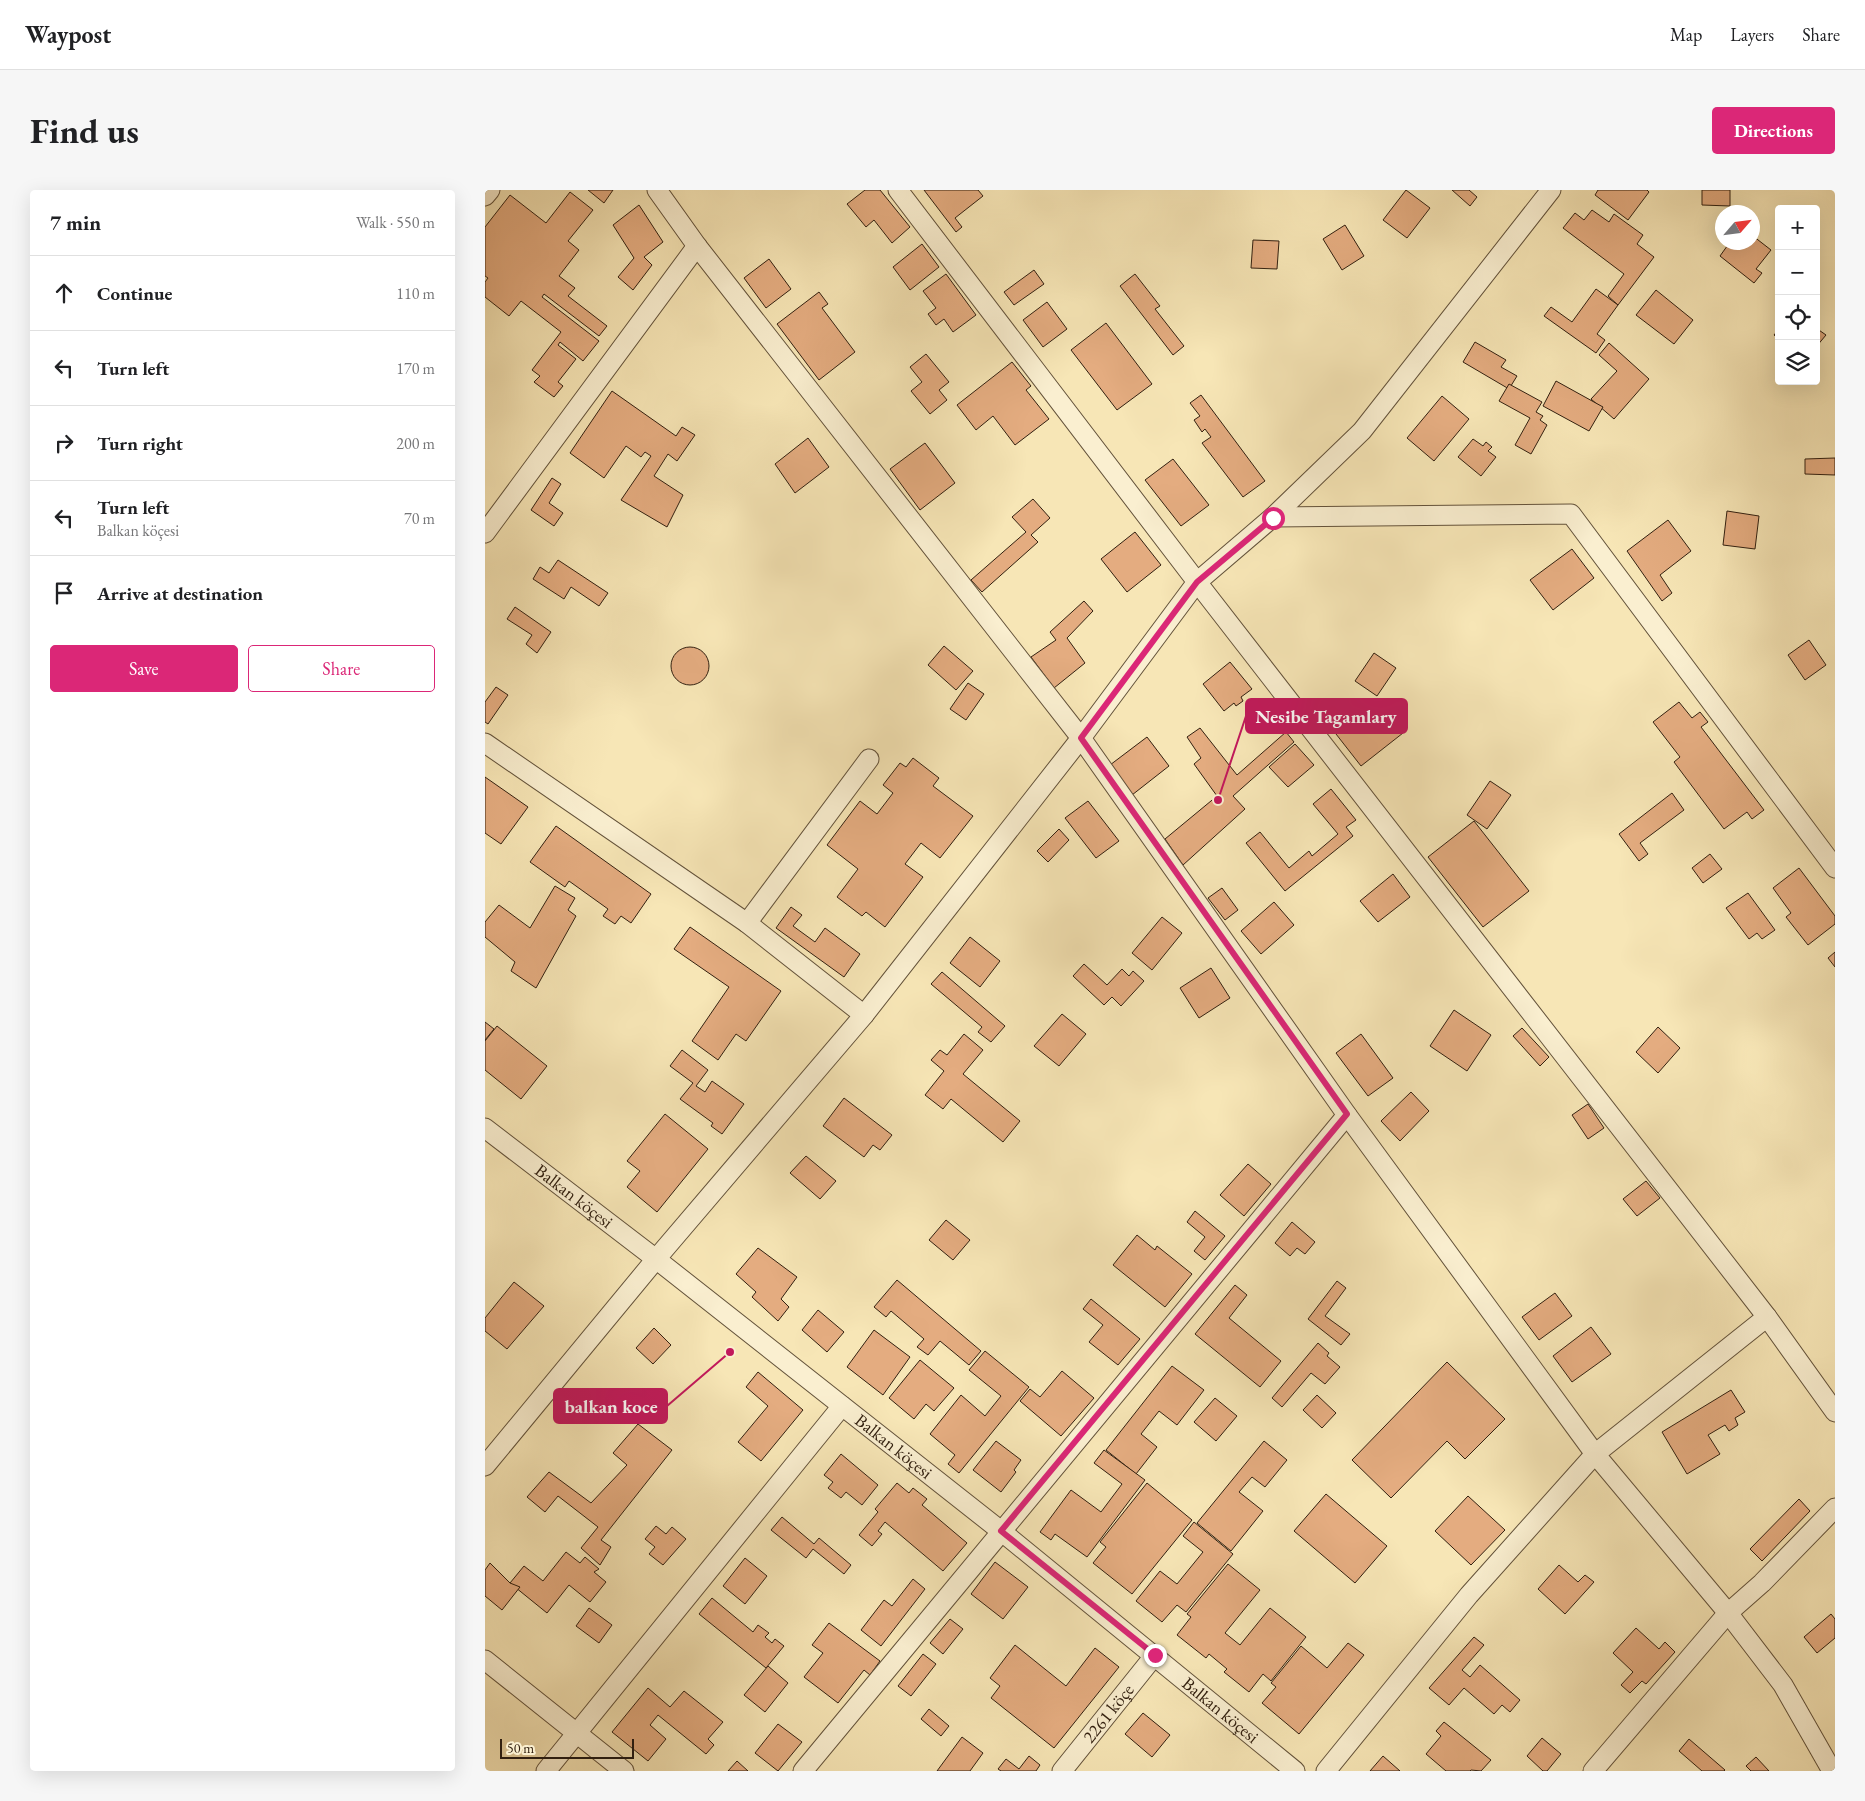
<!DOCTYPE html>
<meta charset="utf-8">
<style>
:root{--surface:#fff;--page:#f6f6f6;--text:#202124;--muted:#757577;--line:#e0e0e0;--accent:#db2777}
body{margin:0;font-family:"EB Garamond",serif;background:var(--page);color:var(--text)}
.controls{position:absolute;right:15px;top:15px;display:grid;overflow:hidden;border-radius:5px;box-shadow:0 5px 20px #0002}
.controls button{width:45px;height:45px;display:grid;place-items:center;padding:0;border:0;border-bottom:1px solid var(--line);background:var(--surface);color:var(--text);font:25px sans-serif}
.compass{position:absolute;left:1230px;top:15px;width:45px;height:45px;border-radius:50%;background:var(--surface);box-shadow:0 5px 20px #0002;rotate:62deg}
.scale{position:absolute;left:15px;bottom:12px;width:134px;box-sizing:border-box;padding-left:5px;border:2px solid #322010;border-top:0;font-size:14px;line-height:18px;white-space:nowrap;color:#322010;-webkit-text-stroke:4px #faefd0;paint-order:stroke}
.stop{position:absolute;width:15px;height:15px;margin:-11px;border:4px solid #db2777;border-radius:50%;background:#fff}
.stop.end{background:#db2777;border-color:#fff;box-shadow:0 1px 5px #0008}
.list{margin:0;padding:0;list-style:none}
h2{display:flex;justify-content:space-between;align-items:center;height:65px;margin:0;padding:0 20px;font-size:21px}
h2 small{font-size:16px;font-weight:400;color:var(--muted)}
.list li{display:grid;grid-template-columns:32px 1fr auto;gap:15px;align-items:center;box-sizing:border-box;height:75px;padding:0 20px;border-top:1px solid var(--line)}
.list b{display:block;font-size:19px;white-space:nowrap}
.list p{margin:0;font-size:16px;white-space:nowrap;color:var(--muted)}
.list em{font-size:16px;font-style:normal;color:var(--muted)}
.actions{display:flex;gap:10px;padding:15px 20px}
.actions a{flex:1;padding:11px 0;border:1px solid var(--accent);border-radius:5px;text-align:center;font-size:18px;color:var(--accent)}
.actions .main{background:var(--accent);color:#fff}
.icon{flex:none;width:28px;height:28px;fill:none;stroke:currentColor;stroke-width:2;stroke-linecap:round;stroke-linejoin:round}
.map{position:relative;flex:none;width:1350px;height:1581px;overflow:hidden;border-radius:5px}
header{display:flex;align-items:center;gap:30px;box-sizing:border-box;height:70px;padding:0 25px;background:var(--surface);border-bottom:1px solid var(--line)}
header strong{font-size:24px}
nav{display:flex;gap:28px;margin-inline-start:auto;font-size:18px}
.intro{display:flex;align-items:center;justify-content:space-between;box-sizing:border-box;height:120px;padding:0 30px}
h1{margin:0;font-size:35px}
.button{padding:12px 22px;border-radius:5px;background:var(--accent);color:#fff;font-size:18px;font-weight:700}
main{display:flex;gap:30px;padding:0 30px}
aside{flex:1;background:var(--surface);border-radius:5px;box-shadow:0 5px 20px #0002}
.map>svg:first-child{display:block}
.building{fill:#e4ac80;stroke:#322010}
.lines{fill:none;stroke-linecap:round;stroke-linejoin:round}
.minor-casing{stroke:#63523a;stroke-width:21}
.minor{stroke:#faefd0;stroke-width:19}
.route{stroke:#db2777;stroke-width:6}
.labels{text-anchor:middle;stroke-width:4;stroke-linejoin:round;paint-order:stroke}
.street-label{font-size:18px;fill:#322010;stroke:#faefd0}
.leader{fill:none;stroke:#c2185b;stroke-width:2}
.callout-dot{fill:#c2185b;stroke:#faefd0;stroke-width:2}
.callout{fill:#c2185b;stroke:#c2185b;stroke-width:2}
.callout-label{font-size:19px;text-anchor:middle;font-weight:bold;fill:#fff}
</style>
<header>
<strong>Waypost</strong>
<nav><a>Map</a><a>Layers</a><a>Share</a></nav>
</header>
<div class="intro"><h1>Find us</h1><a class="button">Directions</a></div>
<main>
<aside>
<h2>7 min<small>Walk · 550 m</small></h2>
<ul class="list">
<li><svg class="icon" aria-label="ahead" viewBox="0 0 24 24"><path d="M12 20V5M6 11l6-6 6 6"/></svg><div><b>Continue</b></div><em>110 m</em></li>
<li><svg class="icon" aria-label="left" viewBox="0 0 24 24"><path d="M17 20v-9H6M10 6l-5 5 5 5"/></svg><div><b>Turn left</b></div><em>170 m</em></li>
<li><svg class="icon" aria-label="right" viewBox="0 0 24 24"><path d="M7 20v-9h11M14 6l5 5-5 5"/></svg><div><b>Turn right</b></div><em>200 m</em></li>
<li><svg class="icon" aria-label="left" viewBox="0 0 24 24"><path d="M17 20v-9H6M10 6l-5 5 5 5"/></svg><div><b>Turn left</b><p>Balkan köçesi</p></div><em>70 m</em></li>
<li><svg class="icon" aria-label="arrive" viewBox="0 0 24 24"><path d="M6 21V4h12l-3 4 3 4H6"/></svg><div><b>Arrive at destination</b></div></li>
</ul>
<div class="actions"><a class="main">Save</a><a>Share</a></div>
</aside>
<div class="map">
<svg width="1350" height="1581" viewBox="0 0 1350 1581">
<rect width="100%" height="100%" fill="#f7e6b6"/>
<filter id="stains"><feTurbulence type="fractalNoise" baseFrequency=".004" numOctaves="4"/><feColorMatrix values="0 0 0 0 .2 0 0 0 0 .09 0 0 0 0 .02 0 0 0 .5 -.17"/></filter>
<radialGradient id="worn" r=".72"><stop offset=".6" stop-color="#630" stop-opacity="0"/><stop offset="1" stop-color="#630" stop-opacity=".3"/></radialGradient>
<!-- building -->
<g class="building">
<polygon points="103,0 128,0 119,13"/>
<polygon points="380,0 395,0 425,37 407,53 389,30 381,37 362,14"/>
<polygon points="439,0 493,0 498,6 470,28 477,37 471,42"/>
<polygon points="921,0 945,18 922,48 898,30"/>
<polygon points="967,0 984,0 992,7 985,16"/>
<polygon points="1113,0 1162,0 1164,2 1143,30 1110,5"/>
<polygon points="1217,0 1245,0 1245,16 1217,15"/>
<polygon points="85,2 108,20 83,51 94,60 74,86 90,98 83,106 122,136 114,146 59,104 57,107 114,151 98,171 75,152 73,155 91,169 73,192 78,196 69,207 49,192 55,186 47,180 76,142 36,111 24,126 0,107 0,92 3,88 0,86 0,37 25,5 61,33"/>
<polygon points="154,15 178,52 159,67 167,75 148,100 133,87 149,68 128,35"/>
<polygon points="1107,20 1124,32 1129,24 1158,45 1152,54 1169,67 1133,115 1123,106 1139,84 1078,38 1090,23 1099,30"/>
<polygon points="860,35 879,66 857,80 838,49"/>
<polygon points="1268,46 1286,60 1271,79 1277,83 1269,93 1235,66 1245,52 1268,52"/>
<polygon points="768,50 794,51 792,79 766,78"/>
<polygon points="437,54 454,77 425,100 408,77"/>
<polygon points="284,69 306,99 281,118 259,88"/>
<polygon points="549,80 559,94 529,115 519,102"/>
<polygon points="461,84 491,125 468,142 459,129 451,135 443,124 451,118 438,101"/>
<polygon points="650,84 675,116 670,119 699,156 688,165 635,96"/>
<polygon points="1111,99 1133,115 1112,144 1120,150 1111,163 1059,126 1066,117 1087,132"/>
<polygon points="1171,100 1208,130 1189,154 1151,125"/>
<polygon points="334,102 343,114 337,118 370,162 334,190 292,134"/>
<polygon points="562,112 582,139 558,157 538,130"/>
<polygon points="621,133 667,194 632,220 586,160"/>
<polygon points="1331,138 1341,145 1331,157"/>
<polygon points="1294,139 1294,149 1289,145"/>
<polygon points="990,152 1021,170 1016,177 1032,186 1024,199 978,172"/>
<polygon points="1124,153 1164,189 1129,229 1106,209 1132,181 1114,165"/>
<polygon points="441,164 464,192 454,200 462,210 445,224 426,201 437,192 425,177"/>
<polygon points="527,172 546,196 541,200 564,229 530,255 508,226 491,240 472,215"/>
<polygon points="1071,191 1118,217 1104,241 1058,216"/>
<polygon points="1024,194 1057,212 1051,222 1058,226 1055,230 1062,235 1046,264 1030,255 1045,228 1014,211"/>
<polygon points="127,201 191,246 197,237 210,245 192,271 183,264 169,286 198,305 182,337 136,310 166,266 160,262 156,267 141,256 119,288 85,263"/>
<polygon points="716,205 780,291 758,307 717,253 726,247 720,239 717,242 709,230 715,226 705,213"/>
<polygon points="957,206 984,229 949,271 922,248"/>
<polygon points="323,248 344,277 310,303 290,274"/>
<polygon points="988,249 998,256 1001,252 1007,257 1003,261 1011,267 996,286 973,267"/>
<polygon points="440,253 470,293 435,320 405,279"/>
<polygon points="1350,268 1350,285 1320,284 1320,269"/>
<polygon points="688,269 724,315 696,336 660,290"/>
<polygon points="67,288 76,294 64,313 78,323 69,336 46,320"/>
<polygon points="548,309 565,328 546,345 553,352 497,402 486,390 541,342 527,327"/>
<polygon points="1242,321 1274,326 1270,359 1238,355"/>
<polygon points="1183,330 1206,361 1175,385 1187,403 1177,411 1142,361"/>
<polygon points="650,342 676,375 642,402 616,369"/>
<polygon points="1087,359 1109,388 1068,420 1045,390"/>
<polygon points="73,370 123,403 114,416 86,397 79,409 48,389 55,377 64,383"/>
<polygon points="599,411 608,421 582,448 600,473 569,498 546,467 571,450 565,442"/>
<polygon points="30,417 66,442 52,463 41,454 47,445 22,429"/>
<polygon points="1324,450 1341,475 1320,490 1303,465"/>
<polygon points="459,456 488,481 471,500 443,475"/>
<circle cx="205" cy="476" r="19"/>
<polygon points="889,463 911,478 892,506 870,491"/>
<polygon points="745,472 767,499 756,507 758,511 751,516 749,513 739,521 718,494"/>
<polygon points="483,493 499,504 481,530 465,519"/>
<polygon points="11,497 23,505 3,534 0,532 0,512"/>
<polygon points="893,512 918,543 876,576 851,544"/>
<polygon points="1194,512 1207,528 1215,522 1223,532 1216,537 1279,620 1267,629 1262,622 1239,639 1189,572 1195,567 1168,532"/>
<polygon points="715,538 752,585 801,542 809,552 748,606 760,619 698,675 680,649 732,606 709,574 716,568 702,547"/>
<polygon points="662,547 684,576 647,605 625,575"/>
<polygon points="810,554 829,575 803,597 784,577"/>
<polygon points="428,568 454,588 448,596 488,626 455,668 436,653 420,674 438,687 400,737 381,722 377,726 352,707 373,679 342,655 375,611 392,624 408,603 398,595 415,573 421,577"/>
<polygon points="0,587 43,617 16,654 0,643"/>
<polygon points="1005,591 1026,605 1002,639 982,625"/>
<polygon points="846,599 871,630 861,637 868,646 800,701 761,653 775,642 804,678 824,661 827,666 853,644 828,614"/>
<polygon points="1187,603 1199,620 1155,653 1163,664 1154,671 1134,644"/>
<polygon points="603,611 634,651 611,668 580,628"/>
<polygon points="989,631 1044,701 998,737 943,667"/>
<polygon points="71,636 166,704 146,733 136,726 130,734 118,726 123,719 84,691 80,697 45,672"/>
<polygon points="574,639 584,650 563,672 552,661"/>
<polygon points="1225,664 1237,679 1218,693 1207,678"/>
<polygon points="1314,678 1350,726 1350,734 1323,755 1301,727 1306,723 1288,698"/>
<polygon points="908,684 925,707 893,732 875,711"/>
<polygon points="70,696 90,708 83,720 91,726 51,798 26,781 30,772 0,747 0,732 14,715 45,738"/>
<polygon points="737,698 753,720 740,730 723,708"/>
<polygon points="1263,703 1290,740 1277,749 1272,743 1264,749 1241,718"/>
<polygon points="789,712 809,735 776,764 756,741"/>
<polygon points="306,717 317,725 308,736 330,752 340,738 375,764 359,787 291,738"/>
<polygon points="677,727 697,743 667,780 647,763"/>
<polygon points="205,737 296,801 261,851 251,844 233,870 207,851 244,797 189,759"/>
<polygon points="485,747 515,771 495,797 465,773"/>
<polygon points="1350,762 1350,777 1343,768"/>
<polygon points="599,774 622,795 637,779 644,786 648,781 659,791 636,816 627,807 619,815 588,786"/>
<polygon points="726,778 745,808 714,828 695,798"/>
<polygon points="457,782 520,836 506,852 493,842 497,837 446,794"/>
<polygon points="969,820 1006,845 982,881 945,856"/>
<polygon points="577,824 601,844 574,876 549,856"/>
<polygon points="0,832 9,839 0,850"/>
<polygon points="12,836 62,876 36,909 0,880 0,851"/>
<polygon points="1173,837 1195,858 1173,883 1151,862"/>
<polygon points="1037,838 1064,867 1055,876 1028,846"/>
<polygon points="479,844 498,860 478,884 535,931 518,952 466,909 458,919 440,905 459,881 446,870 455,860 462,865"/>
<polygon points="876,844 908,888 883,906 851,863"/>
<polygon points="197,860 223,880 211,896 220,902 227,891 259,914 237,944 226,936 228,933 195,909 208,893 185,876"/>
<polygon points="926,902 944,921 915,951 896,931"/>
<polygon points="359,908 407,945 395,960 388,955 379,967 338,936"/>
<polygon points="1103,914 1119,938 1103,949 1087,925"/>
<polygon points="180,924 223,959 172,1022 142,997 155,981 142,971"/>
<polygon points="321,966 351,991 335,1009 305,983"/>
<polygon points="763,974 786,994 759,1026 735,1005"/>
<polygon points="1161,991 1175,1008 1152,1026 1138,1009"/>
<polygon points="710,1021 740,1046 720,1070 709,1061 720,1047 702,1032"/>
<polygon points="461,1030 485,1050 468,1070 444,1050"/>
<polygon points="807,1032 830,1052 820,1064 812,1058 805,1066 790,1053"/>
<polygon points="652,1045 670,1060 672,1056 707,1084 680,1117 628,1075"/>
<polygon points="273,1058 312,1087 296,1109 304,1117 293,1131 267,1107 271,1102 251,1084"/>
<polygon points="412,1090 496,1161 484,1175 455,1151 443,1165 432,1157 439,1149 406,1121 401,1127 389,1117"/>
<polygon points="852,1091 861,1098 840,1126 865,1144 856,1155 823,1129"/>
<polygon points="29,1092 59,1116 22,1159 0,1141 0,1128"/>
<polygon points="750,1095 762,1105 744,1128 796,1171 775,1197 710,1144"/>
<polygon points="1070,1103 1087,1126 1054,1150 1037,1127"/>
<polygon points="606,1109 655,1149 633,1175 604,1152 618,1135 598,1119"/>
<polygon points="333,1120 359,1142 342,1162 317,1140"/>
<polygon points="1106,1137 1126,1164 1087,1192 1068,1166"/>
<polygon points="169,1138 186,1155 168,1174 151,1158"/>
<polygon points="389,1140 425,1167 398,1205 362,1177"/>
<polygon points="833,1153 844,1163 842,1166 855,1177 840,1194 826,1183 797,1217 787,1208"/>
<polygon points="500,1161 544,1197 474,1283 463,1274 470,1265 445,1244 476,1205 500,1226 516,1206 484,1180"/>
<polygon points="435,1170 469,1198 449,1221 441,1214 429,1229 404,1208"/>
<polygon points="962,1172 1020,1229 980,1269 962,1251 906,1308 867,1270"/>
<polygon points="687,1176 719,1200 692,1235 674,1221 656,1244 672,1257 651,1284 621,1260"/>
<polygon points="577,1181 609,1208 576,1246 535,1211 545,1199 555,1207"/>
<polygon points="273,1182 318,1220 276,1271 253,1252 283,1216 261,1197"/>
<polygon points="1246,1200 1260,1222 1250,1228 1253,1235 1244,1241 1240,1235 1223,1245 1235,1264 1202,1284 1177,1242"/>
<polygon points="832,1205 851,1223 837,1238 818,1220"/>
<polygon points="730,1208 752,1226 731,1251 709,1232"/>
<polygon points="153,1234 187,1260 116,1350 126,1357 115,1375 96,1358 113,1337 73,1306 60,1322 42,1307 64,1282 106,1313 142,1275 128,1263"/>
<polygon points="511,1251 536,1270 529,1280 531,1282 516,1302 488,1280"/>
<polygon points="779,1251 802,1270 780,1297 767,1287 754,1302 778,1321 746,1361 712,1333"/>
<polygon points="619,1260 660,1290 602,1367 570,1344 566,1350 555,1342 586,1300 616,1322 637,1294 609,1273"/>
<polygon points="356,1264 393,1295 377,1315 361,1302 356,1308 343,1298 348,1292 339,1285"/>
<polygon points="412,1293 424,1303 428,1298 442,1309 437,1315 482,1353 458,1381 400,1332 393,1341 397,1344 387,1356 374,1345 393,1322 390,1319"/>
<polygon points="662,1293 707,1330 647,1404 608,1373 621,1357 615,1352"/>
<polygon points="841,1304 902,1356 870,1393 809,1341"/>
<polygon points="983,1306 1020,1340 986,1375 950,1341"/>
<polygon points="1314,1309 1325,1321 1277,1371 1265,1359"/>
<polygon points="297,1327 329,1354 334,1348 366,1375 359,1384 328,1359 321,1368 286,1340"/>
<polygon points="709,1332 748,1364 701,1422 692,1415 677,1432 651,1411 675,1381 692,1394 718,1362 698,1346"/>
<polygon points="171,1336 181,1344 187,1337 201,1349 178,1375 164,1364 170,1357 160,1349"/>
<polygon points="81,1362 95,1373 100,1367 114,1379 109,1382 121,1392 105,1412 84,1395 62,1423 25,1393 39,1376 58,1391"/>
<polygon points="260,1368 282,1386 260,1414 238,1396"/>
<polygon points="510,1372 543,1397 518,1429 486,1404"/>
<polygon points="5,1373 25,1393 35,1397 17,1420 0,1406 0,1380"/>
<polygon points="743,1374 775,1400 740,1443 755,1455 785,1418 821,1447 786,1491 778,1484 764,1502 739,1482 742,1479 724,1464 721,1468 692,1445 706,1427 702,1424"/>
<polygon points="1074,1375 1093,1392 1100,1385 1109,1392 1080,1424 1053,1399"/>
<polygon points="428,1389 440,1399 396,1456 376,1440 399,1410 407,1416"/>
<polygon points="227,1408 268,1442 273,1435 284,1443 280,1447 287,1453 290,1449 299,1456 281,1478 214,1424"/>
<polygon points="104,1418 127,1435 114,1453 91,1436"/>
<polygon points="1346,1424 1350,1429 1350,1448 1332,1463 1319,1447"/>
<polygon points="465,1429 478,1439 458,1464 445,1453"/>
<polygon points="344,1433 395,1471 385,1485 379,1480 353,1513 319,1487 338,1463 327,1455"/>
<polygon points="1151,1438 1174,1459 1180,1452 1190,1462 1161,1494 1157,1491 1145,1503 1136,1495 1148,1482 1128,1463"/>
<polygon points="989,1447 999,1455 977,1480 985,1487 995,1475 1035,1510 1025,1522 1017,1515 1009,1524 979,1498 964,1515 944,1498"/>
<polygon points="863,1453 879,1465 814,1544 777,1513 791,1497 786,1493 816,1456 842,1478"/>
<polygon points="530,1455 581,1496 610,1458 634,1477 569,1558 506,1508 515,1496 505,1488"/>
<polygon points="438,1464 451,1474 426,1506 413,1496"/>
<polygon points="283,1476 303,1493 280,1522 259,1505"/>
<polygon points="163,1498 185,1517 199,1501 238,1532 223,1549 229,1555 221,1564 173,1525 165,1535 181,1549 163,1571 127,1542"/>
<polygon points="444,1519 464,1536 456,1546 436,1529"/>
<polygon points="658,1523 685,1545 667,1567 640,1544"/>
<polygon points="959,1532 1006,1570 996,1581 986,1580 985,1581 961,1581 941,1564 956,1546 951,1541"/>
<polygon points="293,1534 317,1552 293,1581 270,1563"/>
<polygon points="477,1547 498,1563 485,1581 452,1581"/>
<polygon points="1057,1548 1076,1564 1062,1581 1058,1581 1042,1566"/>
<polygon points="1204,1549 1240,1580 1239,1581 1217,1581 1194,1561"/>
<polygon points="544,1566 555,1575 551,1581 516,1581 513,1579 521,1569 534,1579"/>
<polygon points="898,1566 915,1581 885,1581"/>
<polygon points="1271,1567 1284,1581 1266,1581 1261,1576"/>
<polygon points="252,1571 263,1581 243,1581"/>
</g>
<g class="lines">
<!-- minor casing -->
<g class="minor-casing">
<g id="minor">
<polyline points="172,0 212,56 596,548 862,925 1110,1264 1243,1423 1298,1495 1347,1581"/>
<polyline points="413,0 712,392 1282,1127 1350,1222"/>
<polyline points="0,6 5,0"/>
<polyline points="788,327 877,241 1066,0"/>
<polyline points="0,343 212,56"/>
<polyline points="0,553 262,733 379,825 171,1069 0,1276"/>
<polyline points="262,733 384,569"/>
<polyline points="379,825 596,548 712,392 788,327 1086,324 1350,678"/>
<path id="s1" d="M0 938 171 1069 516 1341 810 1581"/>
<polyline points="0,1470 139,1581"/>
<polyline points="61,1581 357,1216"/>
<polyline points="318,1581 862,925"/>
<path id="s2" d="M577 1581 670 1465"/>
<polyline points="841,1581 984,1405 1110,1264 1282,1127"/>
<polyline points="1108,1581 1243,1423 1277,1393 1350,1318"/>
</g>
</g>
<!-- minor -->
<use href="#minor" class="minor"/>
</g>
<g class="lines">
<!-- route -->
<polyline class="route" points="670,1465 516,1341 862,924 596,548 712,392 788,328"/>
</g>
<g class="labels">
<!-- street labels -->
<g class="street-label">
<text dy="6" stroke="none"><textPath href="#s1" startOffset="112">Balkan köçesi</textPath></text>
<text dy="6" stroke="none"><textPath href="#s1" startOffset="518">Balkan köçesi</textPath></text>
<text dy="6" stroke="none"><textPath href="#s1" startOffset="938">Balkan köçesi</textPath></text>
<text dy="6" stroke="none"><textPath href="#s2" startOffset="74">2261 köçe</textPath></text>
</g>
</g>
<!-- callouts -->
<path class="leader" d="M733 610L761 526M245 1162L182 1216"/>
<g class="callout-dot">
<circle cx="733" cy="610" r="5"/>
<circle cx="245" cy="1162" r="5"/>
</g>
<g class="callout">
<rect x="761" y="509" width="161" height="34" rx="5"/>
<rect x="69" y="1199" width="113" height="34" rx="5"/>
</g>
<g class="callout-label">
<text x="841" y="533">Nesibe Tagamlary</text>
<text x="126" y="1223">balkan koce</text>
</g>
<rect width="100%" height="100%" filter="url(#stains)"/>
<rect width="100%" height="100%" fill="url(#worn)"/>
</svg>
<div class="controls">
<button>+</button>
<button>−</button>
<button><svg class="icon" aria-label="locate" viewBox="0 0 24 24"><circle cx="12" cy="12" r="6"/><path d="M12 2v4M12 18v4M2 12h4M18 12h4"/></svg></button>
<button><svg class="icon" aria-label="layers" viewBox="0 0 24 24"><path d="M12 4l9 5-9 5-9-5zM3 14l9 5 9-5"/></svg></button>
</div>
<svg class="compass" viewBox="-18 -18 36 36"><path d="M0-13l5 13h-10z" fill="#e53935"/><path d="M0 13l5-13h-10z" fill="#757577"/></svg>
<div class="scale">50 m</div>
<div class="stop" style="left:788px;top:328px"></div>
<div class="stop end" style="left:670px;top:1465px"></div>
</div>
</main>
